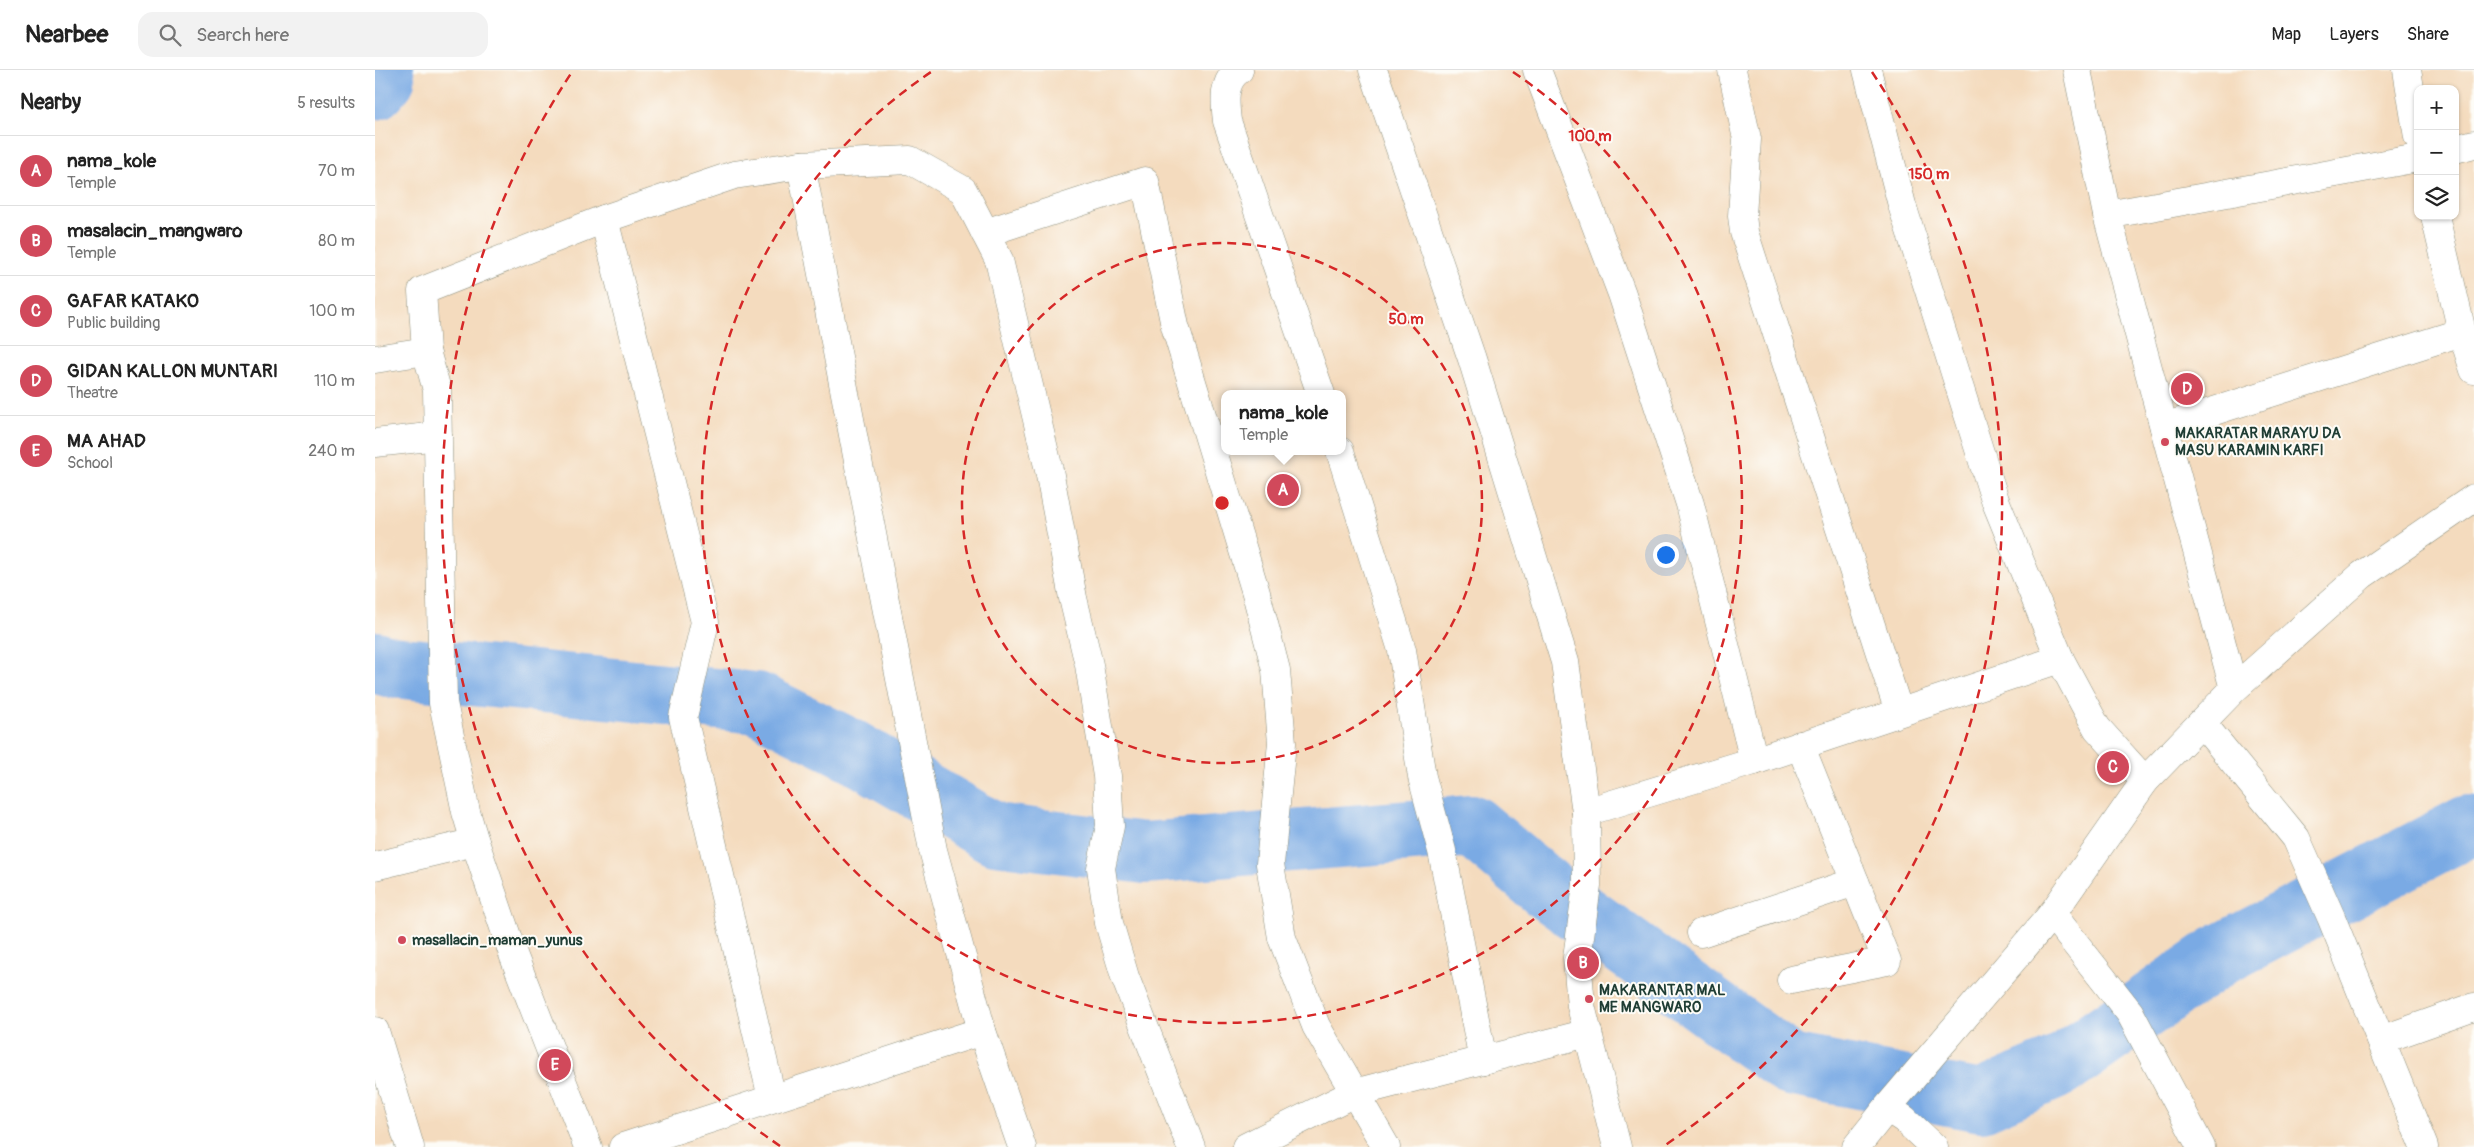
<!DOCTYPE html>
<meta charset="utf-8">
<style>
:root{--surface:#fff;--page:#f2f2f2;--text:#222;--muted:#767676;--line:#e0e0e0;--accent:#d1495b}
body{margin:0;font-family:Pangolin,sans-serif;background:var(--page);color:var(--text)}
.controls{position:absolute;right:15px;top:15px;display:grid;overflow:hidden;border-radius:10px;box-shadow:0 1px 4px #0004}
.controls button{width:45px;height:45px;display:grid;place-items:center;padding:0;border:0;border-bottom:1px solid var(--line);background:var(--surface);color:var(--text);font:25px sans-serif}
.you{position:absolute;left:1290px;top:484px;width:18px;height:18px;margin:-12px;border:4px solid #fff;border-radius:50%;background:#1a73e8;box-shadow:0 0 0 8px #1a73e833}
.badge{display:grid;place-items:center;width:32px;height:32px;border-radius:50%;background:var(--accent);color:#fff;font-size:16px;font-weight:700}
.pin{position:absolute;translate:-50% -50%;border:2px solid #fff;box-shadow:0 1px 5px #0006}
.popup{position:absolute;left:846px;top:320px;width:125px;height:65px;box-sizing:border-box;display:grid;place-content:center;border-radius:10px;background:var(--surface);filter:drop-shadow(0 1px 4px #0005);font-size:16px;white-space:nowrap;color:var(--muted)}
.popup b{font-size:19px;color:var(--text)}
.popup::after{content:'';position:absolute;left:50%;top:100%;margin-left:-10px;border:10px solid transparent;border-top-color:var(--surface)}
.list{margin:0;padding:0;list-style:none}
h2{display:flex;justify-content:space-between;align-items:center;height:65px;margin:0;padding:0 20px;font-size:21px}
h2 small{font-size:16px;font-weight:400;color:var(--muted)}
.list li{display:grid;grid-template-columns:32px 1fr auto;gap:15px;align-items:center;box-sizing:border-box;height:70px;padding:0 20px;border-top:1px solid var(--line)}
.list b{display:block;font-size:19px;white-space:nowrap}
.list p{margin:0;font-size:16px;white-space:nowrap;color:var(--muted)}
.list em{font-size:16px;font-style:normal;color:var(--muted)}
.icon{flex:none;width:28px;height:28px;fill:none;stroke:currentColor;stroke-width:2;stroke-linecap:round;stroke-linejoin:round}
.map{position:relative;flex:none;width:2099px;height:1077px;overflow:hidden}
header{display:flex;align-items:center;gap:30px;box-sizing:border-box;height:70px;padding:0 25px;background:var(--surface);border-bottom:1px solid var(--line)}
header strong{font-size:24px}
nav{display:flex;gap:28px;margin-inline-start:auto;font-size:18px}
.search{width:350px;height:45px;background:var(--page);display:flex;align-items:center;gap:12px;box-sizing:border-box;padding:0 18px;border-radius:15px;color:var(--muted);font-size:19px}
main{display:flex}
aside{flex:1;background:var(--surface)}
.map>svg:first-child{display:block}
.lines{fill:none;stroke-linecap:round;stroke-linejoin:round}
.river{stroke:#7aaae4;stroke-width:62}
.street-casing{stroke:#8a8c79;stroke-width:29}
.secondary-casing{stroke:#8a8c79;stroke-width:29}
.street{stroke:#fff;stroke-width:28}
.secondary{stroke:#fff;stroke-width:28}
.ring{fill:none;stroke:#d62828;stroke-width:2.5;stroke-dasharray:9 6}
.poi-dot{fill:#d1495b;stroke:#fdfcf7;stroke-width:2}
.labels{text-anchor:middle;stroke-width:4;stroke-linejoin:round;paint-order:stroke}
.poi-label{font-size:15px;font-weight:bold;fill:#1f3d34;stroke:#fdfcf7;text-anchor:start}
.centre{fill:#d62828;stroke:#fdfcf7;stroke-width:2.5}
.ring-label{font-size:15px;text-anchor:middle;font-weight:bold;fill:#d62828;stroke:#fdfcf7;stroke-width:4;stroke-linejoin:round;paint-order:stroke}
</style>
<header>
<strong>Nearbee</strong>
<div class="search"><svg class="icon" aria-label="search" viewBox="0 0 24 24"><circle cx="10" cy="10" r="6"/><path d="M15 15l6 6"/></svg>Search here</div>
<nav><a>Map</a><a>Layers</a><a>Share</a></nav>
</header>
<main>
<aside>
<h2>Nearby<small>5 results</small></h2>
<ul class="list">
<li><span class="badge">A</span><div><b>nama_kole</b><p>Temple</p></div><em>70 m</em></li>
<li><span class="badge">B</span><div><b>masalacin_mangwaro</b><p>Temple</p></div><em>80 m</em></li>
<li><span class="badge">C</span><div><b>GAFAR KATAKO</b><p>Public building</p></div><em>100 m</em></li>
<li><span class="badge">D</span><div><b>GIDAN KALLON MUNTARI</b><p>Theatre</p></div><em>110 m</em></li>
<li><span class="badge">E</span><div><b>MA AHAD</b><p>School</p></div><em>240 m</em></li>
</ul>
</aside>
<div class="map">
<svg width="2099" height="1077" viewBox="0 0 2099 1077">
<rect width="100%" height="100%" fill="#fdfcf7"/>
<filter id="ink" filterUnits="userSpaceOnUse"><feTurbulence type="fractalNoise" baseFrequency=".02" numOctaves="2"/><feDisplacementMap in="SourceGraphic" scale="10" xChannelSelector="R" yChannelSelector="G"/><feConvolveMatrix kernelMatrix="1 2 1 2 8 2 1 2 1" color-interpolation-filters="sRGB"/></filter>
<filter id="wash" filterUnits="userSpaceOnUse"><feTurbulence type="fractalNoise" baseFrequency=".0096" numOctaves="4" result="noise"/><feDisplacementMap in="SourceGraphic" scale="20" xChannelSelector="R" yChannelSelector="G"/><feGaussianBlur stdDeviation="1.12" result="paint"/><feColorMatrix in="noise" values="0 0 0 0 0 0 0 0 0 0 0 0 0 0 0 0 0 1.4 0 .05"/><feComposite in="paint" operator="in"/></filter>
<g filter="url(#wash)">
<rect width="100%" height="100%" fill="#f4dbbe"/>
<g class="lines">
<!-- river -->
<g class="river">
<polyline points="0,19 9,9 7,0"/>
<polyline points="0,592 17,597 382,633 476,680 620,764 770,783 1097,756 1172,819 1415,995 1606,1031 1686,996 1842,887 2093,756 2099,757"/>
</g>
</g>
</g>
<g filter="url(#ink)">
<g class="lines">
<!-- street casing -->
<g class="street-casing">
<g id="street">
<path d="M864 0C847 12 850 33 852 51L946 324"/>
<polyline points="998,0 1097,289 1190,592 1211,742 1212,815 1202,888 1206,936 1242,1077"/>
<polyline points="1162,0 1247,224 1315,434 1379,691"/>
<polyline points="1357,0 1372,69 1367,146 1369,162 1524,642"/>
<polyline points="1492,0 1527,135 1620,430 1685,589 1722,658 1770,711"/>
<polyline points="1702,0 1732,145 1859,619"/>
<polyline points="2032,0 2043,67"/>
<polyline points="2080,79 2099,74"/>
<polyline points="1732,145 2043,88"/>
<polyline points="2060,146 2087,262 2099,300"/>
<polyline points="229,149 330,552 308,647 397,1028"/>
<polyline points="610,163 770,111 800,256 881,523 901,600 907,673 895,794 907,868 941,956 1011,1077"/>
<polyline points="0,289 51,281"/>
<polyline points="1789,357 2087,262"/>
<polyline points="0,373 63,366"/>
<polyline points="965,381 1027,580 1047,707 1067,781 1108,990"/>
<polyline points="1827,653 1921,768 1956,847 2049,1077"/>
<polyline points="1211,742 1379,691 1685,589"/>
<polyline points="0,796 100,772"/>
<polyline points="1677,844 1755,943 1826,1077"/>
<polyline points="1326,863 1480,812"/>
<polyline points="1416,910 1512,891 1425,675"/>
<polyline points="0,961 35,1077"/>
<polyline points="607,961 647,1077"/>
<polyline points="2006,970 2099,937"/>
<polyline points="1512,1038 1529,1049 1559,1077"/>
<polyline points="213,1077 139,887 100,772 91,742 68,633 62,320 51,281 47,221 229,149 359,105 426,95 535,90 588,120 624,190 674,400 698,528 714,595 732,706 735,756 726,798 734,853 750,907 816,1077"/>
<polyline points="248,1077 607,961 558,780 426,95"/>
<polyline points="871,1077 979,1023 1213,963"/>
</g>
</g>
<!-- secondary casing -->
<g class="secondary-casing">
<polyline id="secondary" points="1481,1077 1516,1033 1677,844 1770,711 1859,619 1987,505 2099,428"/>
</g>
<!-- street -->
<use href="#street" class="street"/>
<!-- secondary -->
<use href="#secondary" class="secondary"/>
</g>
</g>
<!-- distance rings -->
<g class="ring">
<circle cx="847" cy="433" r="260"/>
<path d="M1138 2A520 520 0 1 1 556 2"/>
<path d="M405 1076A780 780 0 0 1 197 2M1497 2A780 780 0 0 1 1289 1076"/>
</g>
<!-- markers -->
<g class="poi-dot">
<circle cx="1790" cy="372" r="5"/>
<circle cx="27" cy="870" r="5"/>
<circle cx="1214" cy="929" r="5"/>
</g>
<g class="labels">
<!-- poi labels -->
<g class="poi-label">
<text x="1800" y="368">MAKARATAR MARAYU DA<tspan x="1800" dy="17">MASU KARAMIN KARFI</tspan></text>
<text x="37" y="875">masallacin_maman_yunus</text>
<text x="1224" y="925">MAKARANTAR MAL<tspan x="1224" dy="17">ME MANGWARO</tspan></text>
</g>
</g>
<circle cx="847" cy="433" r="8" class="centre"/>
<g class="ring-label">
<text x="1215" y="71">100 m</text>
<text x="1554" y="109">150 m</text>
<text x="1031" y="254">50 m</text>
</g>
</svg>
<div class="controls">
<button>+</button>
<button>−</button>
<button><svg class="icon" aria-label="layers" viewBox="0 0 24 24"><path d="M12 4l9 5-9 5-9-5zM3 14l9 5 9-5"/></svg></button>
</div>
<div class="you"></div>
<div class="pin badge" style="left:908px;top:420px">A</div>
<div class="popup"><b>nama_kole</b>Temple</div>
<div class="pin badge" style="left:1208px;top:893px">B</div>
<div class="pin badge" style="left:1738px;top:697px">C</div>
<div class="pin badge" style="left:1812px;top:319px">D</div>
<div class="pin badge" style="left:180px;top:995px">E</div>
</div>
</main>
